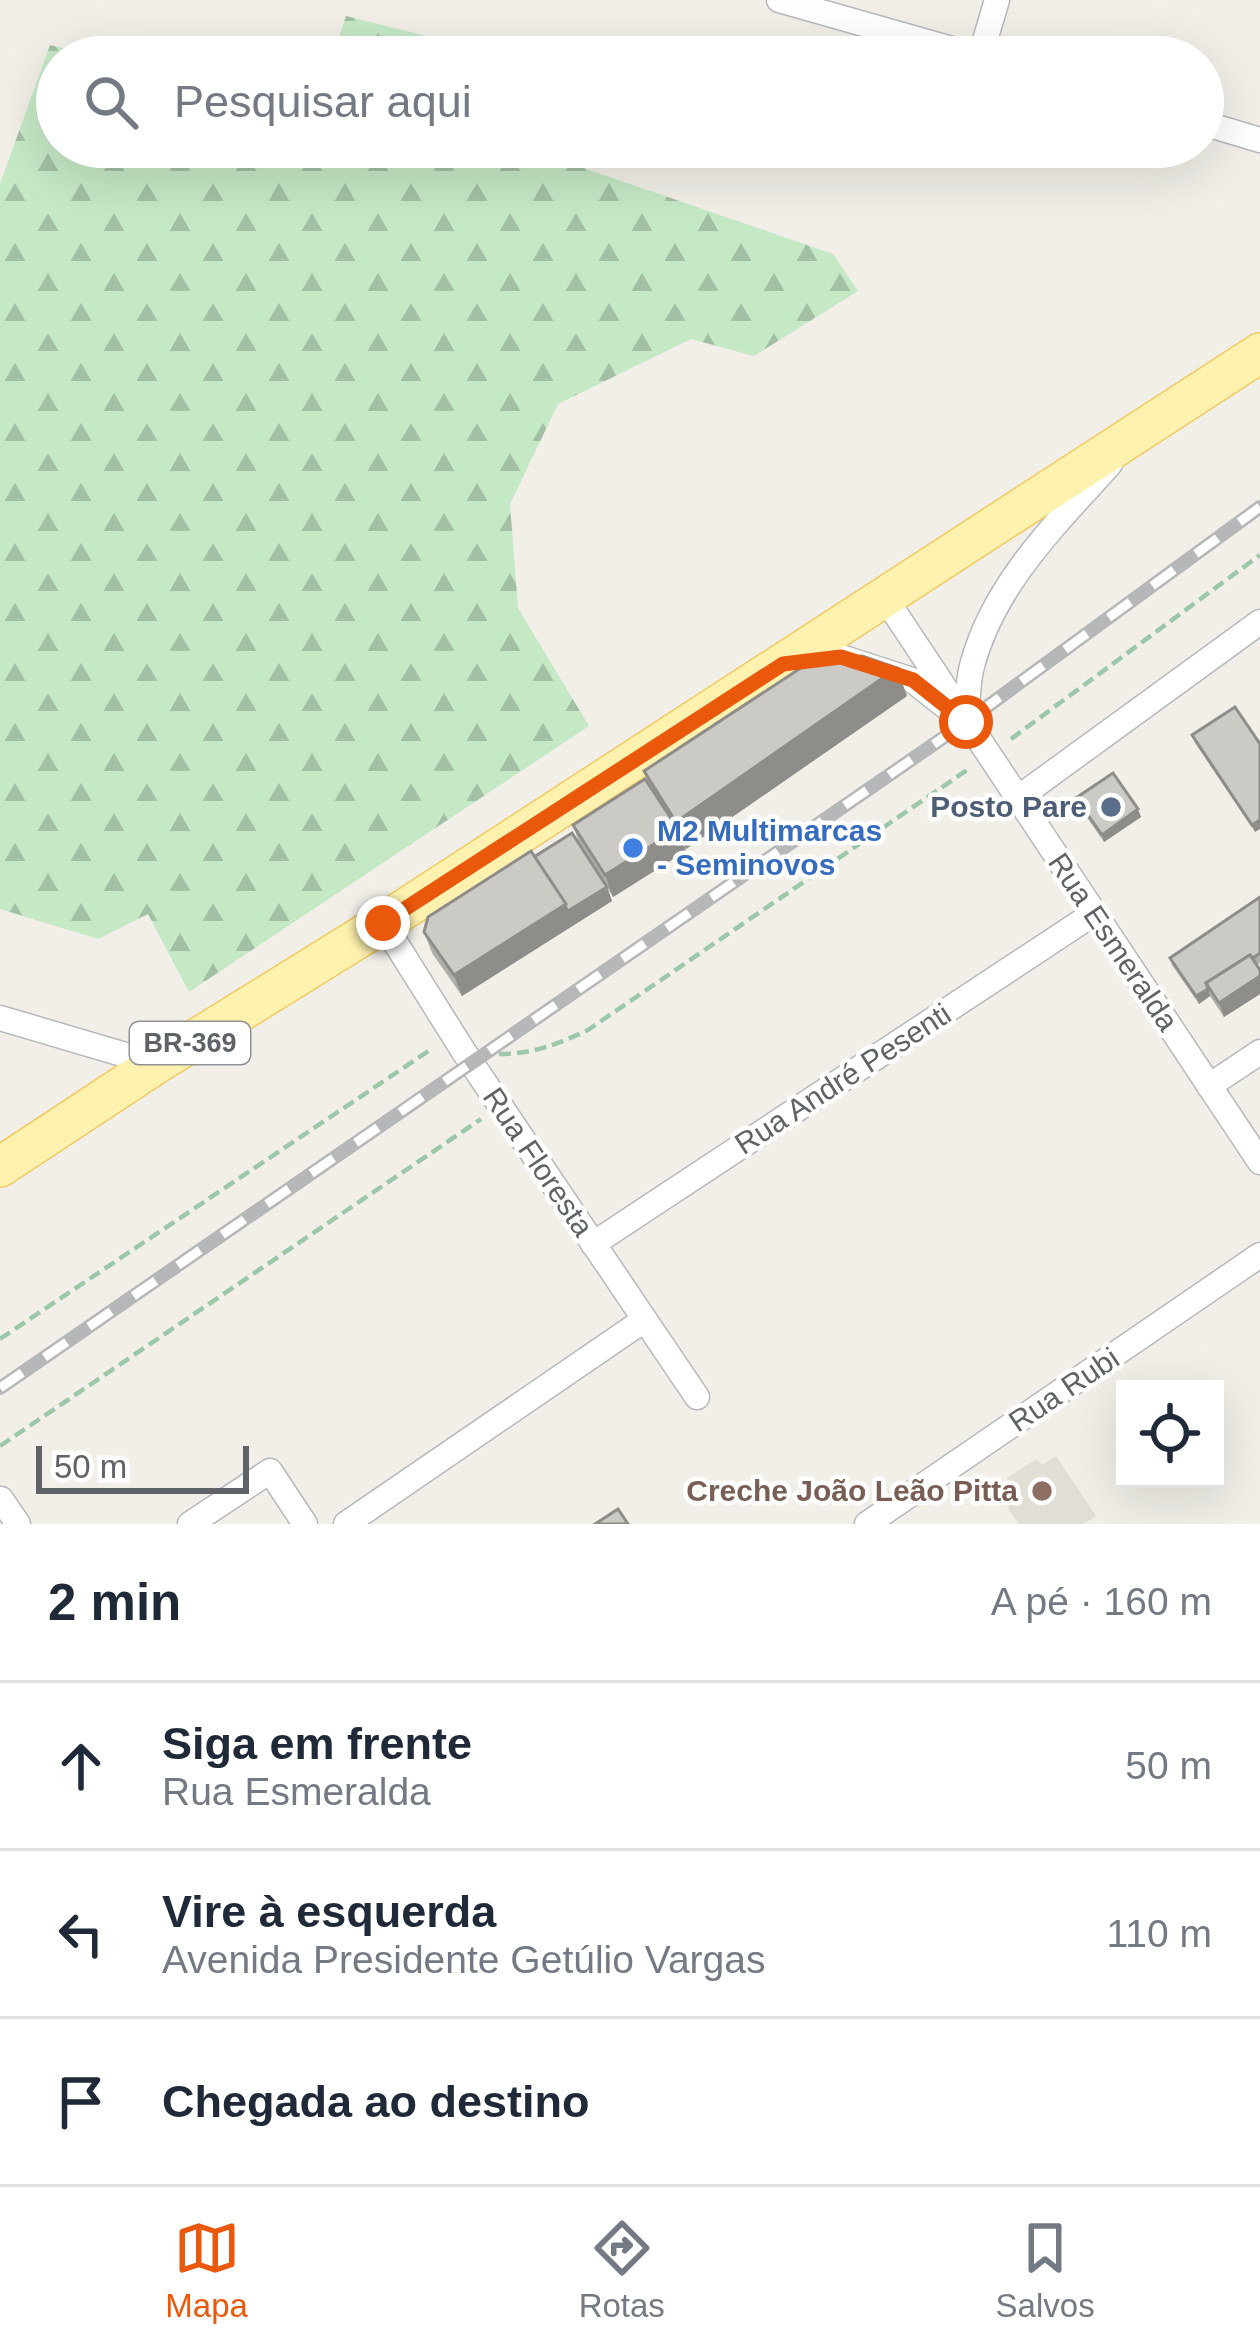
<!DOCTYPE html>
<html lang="pt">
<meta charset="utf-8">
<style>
:root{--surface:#fff;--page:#f6f6f7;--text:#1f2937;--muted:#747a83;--line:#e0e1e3;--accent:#ea580c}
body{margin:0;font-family:Arial,sans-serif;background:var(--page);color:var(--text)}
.controls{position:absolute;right:36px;bottom:36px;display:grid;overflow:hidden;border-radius:0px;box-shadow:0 12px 48px #0002}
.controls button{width:108px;height:108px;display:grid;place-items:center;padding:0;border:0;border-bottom:3px solid var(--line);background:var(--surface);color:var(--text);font:60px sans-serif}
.scale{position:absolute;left:36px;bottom:30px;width:213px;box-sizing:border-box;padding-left:12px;border:6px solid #5f6368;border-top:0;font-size:33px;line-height:42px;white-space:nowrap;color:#5f6368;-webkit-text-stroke:9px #fff;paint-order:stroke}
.stop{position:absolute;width:36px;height:36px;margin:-27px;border:9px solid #ea580c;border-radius:50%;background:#fff}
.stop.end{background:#ea580c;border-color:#fff;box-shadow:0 3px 12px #0008}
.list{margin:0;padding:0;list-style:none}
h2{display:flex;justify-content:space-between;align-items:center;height:156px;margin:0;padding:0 48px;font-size:51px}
h2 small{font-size:39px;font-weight:400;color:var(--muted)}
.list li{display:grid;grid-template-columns:78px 1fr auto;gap:36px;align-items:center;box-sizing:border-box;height:168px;padding:0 48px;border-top:3px solid var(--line)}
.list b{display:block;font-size:45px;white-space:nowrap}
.list p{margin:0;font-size:39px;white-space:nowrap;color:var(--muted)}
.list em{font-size:39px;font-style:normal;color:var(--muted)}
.icon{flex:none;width:66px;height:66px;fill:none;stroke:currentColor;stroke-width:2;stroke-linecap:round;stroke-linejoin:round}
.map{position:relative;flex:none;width:1260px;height:1524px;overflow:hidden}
.search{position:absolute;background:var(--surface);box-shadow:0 12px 48px #0002;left:36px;right:36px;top:36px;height:132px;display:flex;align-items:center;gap:30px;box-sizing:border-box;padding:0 42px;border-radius:66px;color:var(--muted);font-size:45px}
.sheet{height:660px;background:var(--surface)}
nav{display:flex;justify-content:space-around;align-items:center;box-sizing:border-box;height:168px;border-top:3px solid var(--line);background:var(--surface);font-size:33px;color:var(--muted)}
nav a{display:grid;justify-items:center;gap:6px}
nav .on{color:var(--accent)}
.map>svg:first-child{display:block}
.education{fill:#e1ded6}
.forest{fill:url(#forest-firs)}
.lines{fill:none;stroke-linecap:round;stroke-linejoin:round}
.street-casing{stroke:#b5b8bc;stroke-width:27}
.primary-casing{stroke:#f2c960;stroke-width:42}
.path{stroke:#9cc7a9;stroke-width:4.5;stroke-dasharray:12 6;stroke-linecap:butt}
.street{stroke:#fff;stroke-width:24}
.primary{stroke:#fff2af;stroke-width:39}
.rail-casing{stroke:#b6b7b8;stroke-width:14}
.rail{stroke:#fff;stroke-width:9;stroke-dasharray:27;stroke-linecap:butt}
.wall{fill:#afaea9}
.shaded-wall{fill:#8f8d8a}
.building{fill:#cccac5;stroke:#8f8d8a;stroke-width:3}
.route{stroke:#ea580c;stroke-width:15}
.service-dot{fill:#5c6f8a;stroke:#fff;stroke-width:4.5}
.shop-dot{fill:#3f7fe0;stroke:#fff;stroke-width:4.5}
.education-dot{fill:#8d6e63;stroke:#fff;stroke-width:4.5}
.labels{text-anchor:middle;stroke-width:9;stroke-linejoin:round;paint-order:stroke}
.shield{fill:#fff;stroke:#8f9295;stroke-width:3}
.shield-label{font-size:27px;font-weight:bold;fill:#5f6368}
.service-label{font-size:30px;font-weight:bold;fill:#4e5e75;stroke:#fff;text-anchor:end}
.shop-label{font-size:30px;font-weight:bold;fill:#366cbe;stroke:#fff;text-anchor:start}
.street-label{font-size:30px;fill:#5f6368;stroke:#fff}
.education-label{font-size:30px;font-weight:bold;fill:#785e54;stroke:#fff;text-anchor:end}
</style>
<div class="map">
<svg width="1260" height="1524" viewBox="0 0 1260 1524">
<defs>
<pattern id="forest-firs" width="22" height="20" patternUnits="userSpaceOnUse" patternTransform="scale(3)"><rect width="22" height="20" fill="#c5e8c5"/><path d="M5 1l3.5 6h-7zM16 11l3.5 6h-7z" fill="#a3c0a4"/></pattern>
</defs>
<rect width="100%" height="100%" fill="#f1efe8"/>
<!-- education -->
<polygon class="education" points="1056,1456 1096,1516 1084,1524 1019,1524 999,1495 1012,1486 1007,1478 1037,1459 1042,1465"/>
<!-- forest -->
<g class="forest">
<polygon points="346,16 455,43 465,57 332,57"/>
<polygon points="50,45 102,57 57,57 57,147 523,147 833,254 858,291 754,356 691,339 558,404 510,504 518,608 589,726 189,992 148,914 98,939 0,909 0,184"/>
</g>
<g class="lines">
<!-- street casing -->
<g class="street-casing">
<g id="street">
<polyline points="779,0 980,57 997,0"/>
<polyline points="1203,123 1260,140"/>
<polyline points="885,598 1260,1162"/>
<polyline points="807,661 841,657 912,680 950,710"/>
<path d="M966 722C968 704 967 684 972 666 993 585 1056 524 1110 464"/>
<polyline points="1018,798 1260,622"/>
<polyline points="383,923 464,1052 697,1397"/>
<polyline points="0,1018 156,1064"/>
<polyline points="1209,1086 1260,1052"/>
<polyline points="593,1244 1093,914"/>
<polyline points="1,1499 18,1524"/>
<polyline points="190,1524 270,1471 305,1524"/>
<polyline points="346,1524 644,1320"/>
<polyline points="867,1524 1260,1255"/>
</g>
</g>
<!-- primary casing -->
<g class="primary-casing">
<polyline id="primary" points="0,1167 156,1064 383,923 1260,353"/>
</g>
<!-- path -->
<g class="path">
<polyline points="1011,739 1260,555"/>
<path d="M499 1054C533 1054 558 1044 588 1030L967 770"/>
<polyline points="0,1339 430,1050 434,1050"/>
<polyline points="0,1446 481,1119"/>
</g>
<!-- street -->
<use href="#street" class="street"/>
<!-- primary -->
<use href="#primary" class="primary"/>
<!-- rail casing -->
<g class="rail-casing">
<polyline id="rail" points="0,1388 966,722 1260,507"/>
</g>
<!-- rail -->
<use href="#rail" class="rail"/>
</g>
<!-- wall -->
<g class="wall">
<polygon points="907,696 686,849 684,845 686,851 613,897 580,846 573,825 648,784 644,771"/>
<polygon points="1235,707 1255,832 1195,743 1192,735"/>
<polygon points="1076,798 1141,817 1104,842 1079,806"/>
<polygon points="534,857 607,887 612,901 462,996 432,953 424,932"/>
<polygon points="1260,897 1260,963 1257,965 1260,970 1260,994 1224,1017 1210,996 1199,1004 1172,965 1170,958"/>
</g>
<!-- shaded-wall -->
<g class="shaded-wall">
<polygon points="897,668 907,696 686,849 676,822"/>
<polygon points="1138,809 1141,817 1104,842 1102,835"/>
<polygon points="1260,820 1260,829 1255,832 1252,825"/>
<polygon points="678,829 686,851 613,897 605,875"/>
<polygon points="607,887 612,901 462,996 454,975 566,904"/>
<polygon points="1260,976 1260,994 1224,1017 1219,1003"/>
<polygon points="1208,989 1210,996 1199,1004 1196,996"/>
</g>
<!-- building -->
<g class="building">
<polygon points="862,656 897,668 676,822 644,771 816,658"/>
<polygon points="1235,707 1260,744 1260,820 1252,825 1192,735"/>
<polygon points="1113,773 1138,809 1102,835 1076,798"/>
<polygon points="645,779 678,829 605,875 573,825"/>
<polygon points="572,833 607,887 568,911 534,857"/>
<polygon points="531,851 566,904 454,975 424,932 428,917"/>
<polygon points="1260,897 1260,953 1253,958 1250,955 1206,983 1208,989 1196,996 1170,958"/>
<polygon points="1250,955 1260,970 1260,976 1219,1003 1206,983"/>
<polygon points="618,1509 628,1524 595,1524"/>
</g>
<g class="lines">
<!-- route -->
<polyline class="route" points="383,923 783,664 841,657 913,680 966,722"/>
</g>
<!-- markers -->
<circle class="service-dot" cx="1111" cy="807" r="12"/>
<circle class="shop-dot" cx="633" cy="848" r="12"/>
<circle class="education-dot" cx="1042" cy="1491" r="12"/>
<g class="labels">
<!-- shield labels -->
<rect class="shield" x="130" y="1022" width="120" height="42" rx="9"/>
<g class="shield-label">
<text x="190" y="1052">BR-369</text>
</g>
<!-- service labels -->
<g class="service-label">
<text x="1087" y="817">Posto Pare</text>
</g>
<!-- shop labels -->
<g class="shop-label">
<text x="657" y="841">M2 Multimarcas<tspan x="657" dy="34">- Seminovos</tspan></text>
</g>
<!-- street labels -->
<g class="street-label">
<text transform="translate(1113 942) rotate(56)" y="10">Rua Esmeralda</text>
<text transform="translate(843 1079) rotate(-33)" y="10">Rua André Pesenti</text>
<text transform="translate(538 1162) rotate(56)" y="10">Rua Floresta</text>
<text transform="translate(1064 1390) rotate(-34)" y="10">Rua Rubi</text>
</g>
<!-- education labels -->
<g class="education-label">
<text x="1018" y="1501">Creche João Leão Pitta</text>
</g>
</g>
</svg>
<div class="controls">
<button><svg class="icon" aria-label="locate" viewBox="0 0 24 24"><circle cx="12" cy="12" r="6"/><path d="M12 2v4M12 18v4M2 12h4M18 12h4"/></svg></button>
</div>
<div class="scale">50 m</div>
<div class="stop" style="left:966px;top:722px"></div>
<div class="stop end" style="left:383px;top:923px"></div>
<div class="search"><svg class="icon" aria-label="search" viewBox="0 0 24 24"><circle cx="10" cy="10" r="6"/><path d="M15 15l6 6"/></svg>Pesquisar aqui</div>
</div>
<section class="sheet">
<h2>2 min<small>A pé · 160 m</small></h2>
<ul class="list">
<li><svg class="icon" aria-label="ahead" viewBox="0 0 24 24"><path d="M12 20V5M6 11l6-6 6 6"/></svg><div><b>Siga em frente</b><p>Rua Esmeralda</p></div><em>50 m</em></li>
<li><svg class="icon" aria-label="left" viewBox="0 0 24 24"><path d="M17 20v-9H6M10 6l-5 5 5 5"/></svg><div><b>Vire à esquerda</b><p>Avenida Presidente Getúlio Vargas</p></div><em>110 m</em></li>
<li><svg class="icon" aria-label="arrive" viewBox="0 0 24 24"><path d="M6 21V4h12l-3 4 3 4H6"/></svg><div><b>Chegada ao destino</b></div></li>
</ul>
</section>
<nav>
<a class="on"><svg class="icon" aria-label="map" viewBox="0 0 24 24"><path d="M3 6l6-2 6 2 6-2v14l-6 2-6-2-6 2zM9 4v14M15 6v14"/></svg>Mapa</a>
<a><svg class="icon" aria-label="directions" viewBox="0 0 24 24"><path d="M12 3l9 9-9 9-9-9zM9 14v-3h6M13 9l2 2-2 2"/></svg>Rotas</a>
<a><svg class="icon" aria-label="saved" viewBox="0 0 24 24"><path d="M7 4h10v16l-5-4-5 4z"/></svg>Salvos</a>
</nav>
